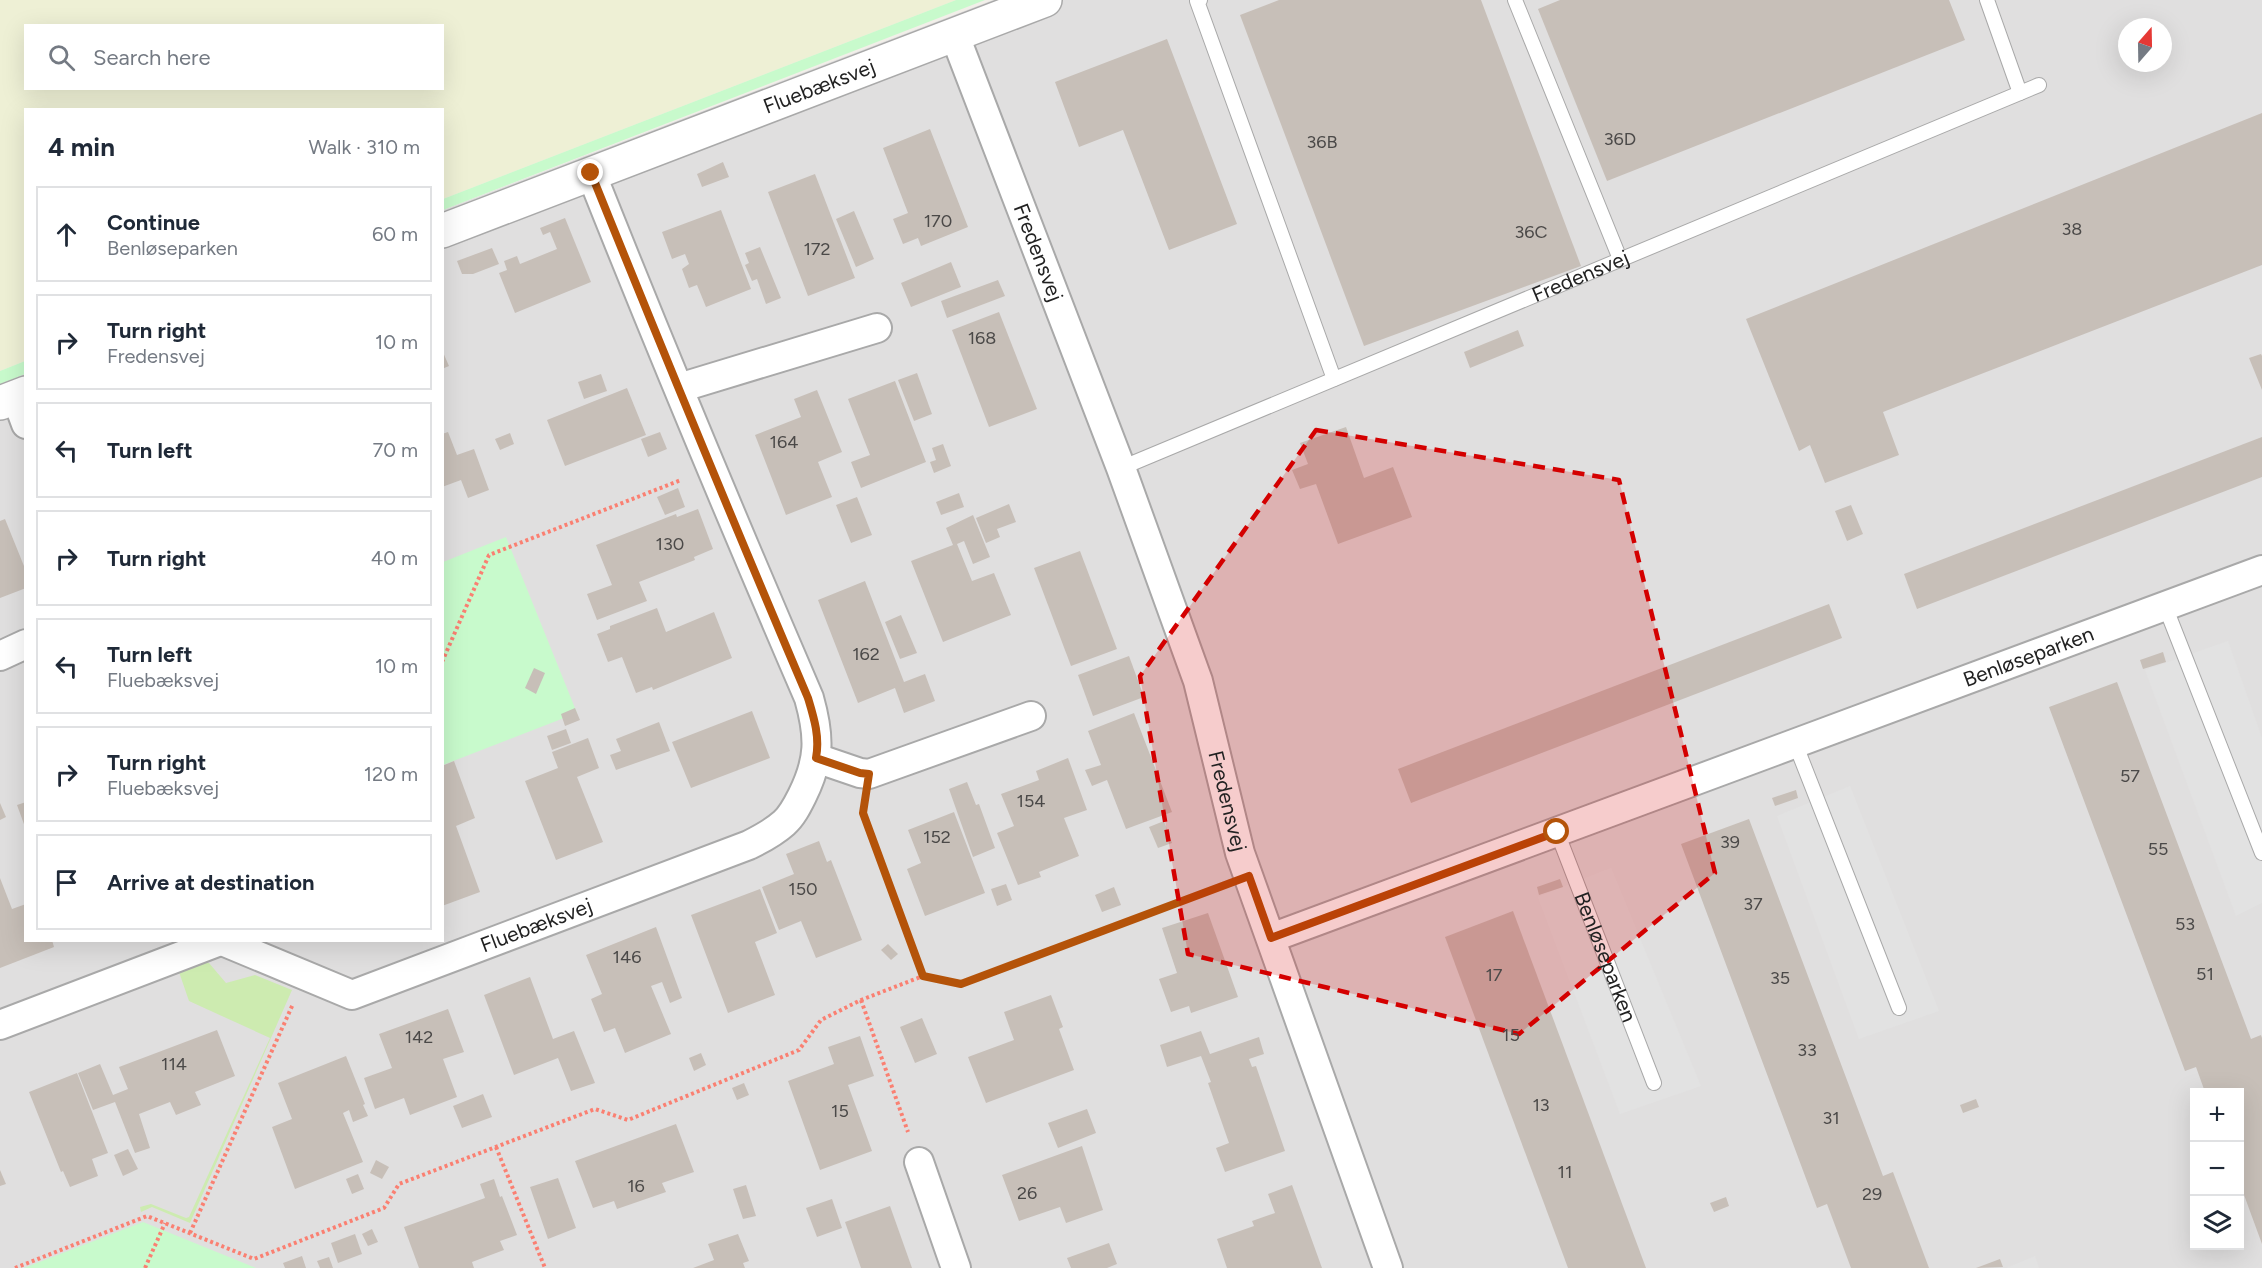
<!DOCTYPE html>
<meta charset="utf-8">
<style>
:root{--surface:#fff;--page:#f2f2f3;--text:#1f2937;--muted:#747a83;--line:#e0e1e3}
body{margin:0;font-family:Figtree,sans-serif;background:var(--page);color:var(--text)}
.controls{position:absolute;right:18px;bottom:18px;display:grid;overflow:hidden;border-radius:0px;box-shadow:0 6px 24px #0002}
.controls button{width:54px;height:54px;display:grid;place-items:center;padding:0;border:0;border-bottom:2px solid var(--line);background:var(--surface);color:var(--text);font:30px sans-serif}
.compass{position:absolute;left:2118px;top:18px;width:54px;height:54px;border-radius:50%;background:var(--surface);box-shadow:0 6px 24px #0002;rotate:20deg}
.stop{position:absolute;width:18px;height:18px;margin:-14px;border:4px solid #b45309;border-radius:50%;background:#fff}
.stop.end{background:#b45309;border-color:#fff;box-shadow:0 2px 6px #0008}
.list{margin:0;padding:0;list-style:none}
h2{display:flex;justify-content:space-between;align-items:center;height:78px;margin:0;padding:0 24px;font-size:26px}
h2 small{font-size:20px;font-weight:400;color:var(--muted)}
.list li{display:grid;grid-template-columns:39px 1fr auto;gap:18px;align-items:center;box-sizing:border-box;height:96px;margin:0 12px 12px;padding:0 12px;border:2px solid var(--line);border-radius:0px}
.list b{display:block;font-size:22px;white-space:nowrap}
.list p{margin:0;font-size:20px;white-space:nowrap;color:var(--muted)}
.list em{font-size:20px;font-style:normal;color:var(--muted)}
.icon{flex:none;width:33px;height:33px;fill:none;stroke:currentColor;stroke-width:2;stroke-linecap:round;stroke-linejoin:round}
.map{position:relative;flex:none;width:2262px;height:1268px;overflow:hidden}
.search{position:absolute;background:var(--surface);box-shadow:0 6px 24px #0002;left:24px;top:24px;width:420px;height:66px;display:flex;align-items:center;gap:15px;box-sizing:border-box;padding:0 21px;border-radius:0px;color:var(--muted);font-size:22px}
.panel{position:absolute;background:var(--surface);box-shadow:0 6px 24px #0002;left:24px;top:108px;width:420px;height:834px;border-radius:0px}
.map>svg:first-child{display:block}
.residential{fill:#e0dfdf;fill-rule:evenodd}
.farmland{fill:#eef0d5;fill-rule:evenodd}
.grass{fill:#cdebb0}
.park{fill:#c8facc}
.parking{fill:#e2e2e2}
.building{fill:#c7bfb8}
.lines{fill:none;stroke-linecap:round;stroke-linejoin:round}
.service-casing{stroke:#a9a9a9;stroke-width:16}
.minor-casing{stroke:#a9a9a9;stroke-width:32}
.tertiary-casing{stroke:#a9a9a9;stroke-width:36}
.path{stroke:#fa8072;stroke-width:4;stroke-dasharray:3 3;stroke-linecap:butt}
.service{stroke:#fff;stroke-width:14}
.minor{stroke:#fff;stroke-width:28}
.tertiary{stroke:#fff;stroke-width:33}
.route{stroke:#b45309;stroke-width:8}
.marked{fill:#d40000;fill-opacity:0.2;stroke:#d40000;stroke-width:4.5;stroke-dasharray:12 8;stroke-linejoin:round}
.labels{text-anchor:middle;stroke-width:4.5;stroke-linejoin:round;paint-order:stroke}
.number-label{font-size:18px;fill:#4b4948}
.street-label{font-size:21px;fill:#222;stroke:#fff}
</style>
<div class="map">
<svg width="2262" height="1268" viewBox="0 0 2262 1268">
<rect width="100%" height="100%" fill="#f2efe9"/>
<!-- residential -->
<path class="residential" d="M993 0H2262V1268H0V383L25 373 26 940H442L443 210ZM2127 27H2163V63H2127ZM2194 1092H2240V1246H2194Z"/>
<!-- farmland -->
<path class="farmland" d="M0 0H956L443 199 442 110H26L25 361 0 371ZM26 26H442V88H26Z"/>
<!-- grass -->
<polygon class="grass" points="199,960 209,963 226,983 255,975 292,990 190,1223 152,1207 141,1212 140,1207 151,1204 186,1218 189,1217 270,1038 189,1001 179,972"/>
<!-- park -->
<g class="park">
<polygon points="956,0 985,0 443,210 443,199"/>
<polygon points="25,361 25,374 0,384 0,371"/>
<polygon points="506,537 577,713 443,765 443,562"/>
<polygon points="143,1222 256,1268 24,1268"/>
</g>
<!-- parking -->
<g class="parking">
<polygon points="2228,641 2262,738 2262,903 2236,916 2145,670"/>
<polygon points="1850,786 1939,1011 1859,1039 1777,816"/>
<polygon points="1611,868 1701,1086 1620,1114 1538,897"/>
<polygon points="2035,1256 2039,1268 2006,1268"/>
</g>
<!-- building -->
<g class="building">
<polygon points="1279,0 1481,0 1581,266 1364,346 1240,15"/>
<polygon points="1560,0 1949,0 1965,40 1607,181 1538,9"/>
<polygon points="1167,39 1237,224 1169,250 1123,130 1079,147 1055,82"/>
<polygon points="2262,113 2262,265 1883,412 1899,455 1825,483 1810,445 1799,451 1746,319"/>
<polygon points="930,129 968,227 921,246 918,238 903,244 893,219 908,213 883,148"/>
<polygon points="723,162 729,177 702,187 697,174"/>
<polygon points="815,174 855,278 808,296 768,192"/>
<polygon points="721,210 751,289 706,307 697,285 689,288 682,269 689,264 685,254 672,259 662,232"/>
<polygon points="854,211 874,259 856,267 836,219"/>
<polygon points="565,218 591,282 515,313 499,273 507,270 504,261 517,256 520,264 557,249 550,232 543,235 540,228"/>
<polygon points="760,247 781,298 766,304 757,279 752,281 745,265 749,263 745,253"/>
<polygon points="492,248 499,264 473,274 462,274 457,261"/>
<polygon points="951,262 961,287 911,307 901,283"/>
<polygon points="998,280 1005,296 947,318 941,301"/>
<polygon points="999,312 1037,409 989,427 952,330"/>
<polygon points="1518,330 1524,346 1470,368 1464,352"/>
<polygon points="442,350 449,366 442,369"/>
<polygon points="2261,354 2262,356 2262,390 2249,358"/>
<polygon points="917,373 932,414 914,421 898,380"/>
<polygon points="601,374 607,391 584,399 578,382"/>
<polygon points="895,381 926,462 861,488 851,462 870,455 848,399"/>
<polygon points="627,388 646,435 565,466 547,420"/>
<polygon points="817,390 842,452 818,462 832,497 786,515 755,435 801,417 794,399"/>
<polygon points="1346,427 1364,478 1393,467 1412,517 1338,544 1316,484 1300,489 1292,470 1308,464 1300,443"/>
<polygon points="448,432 457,455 474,449 489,490 468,498 461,480 442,487 442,434"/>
<polygon points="660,432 667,449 648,457 641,439"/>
<polygon points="510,433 514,444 500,450 495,439"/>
<polygon points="2262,437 2262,477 1917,609 1904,574"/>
<polygon points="943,444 951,466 934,473 930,462 936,460 932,448"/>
<polygon points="678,488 685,507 665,515 657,497"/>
<polygon points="959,493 964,507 941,515 936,502"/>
<polygon points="857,497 872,535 851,543 836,505"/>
<polygon points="1009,504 1016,522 997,529 1000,537 986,543 976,518"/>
<polygon points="1851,505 1863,534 1847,541 1835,511"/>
<polygon points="698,509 713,549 694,557 695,560 639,582 647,601 597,620 587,594 612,585 596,545 676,514 677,517"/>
<polygon points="973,515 990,557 973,564 964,541 957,544 972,581 994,573 1011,615 943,642 911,561 953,545 946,528"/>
<polygon points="5,519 26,571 26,588 0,598 0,521"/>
<polygon points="1080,551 1117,649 1071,666 1034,568"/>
<polygon points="865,581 904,682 925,674 935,701 904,713 895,688 858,703 818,600"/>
<polygon points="1829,604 1842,638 1411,803 1398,769"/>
<polygon points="657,608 666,632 714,612 732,658 653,690 652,687 636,693 622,657 608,662 597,634 610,629 610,626"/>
<polygon points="901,615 917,653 900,659 885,622"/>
<polygon points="2163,652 2166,662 2143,669 2140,660"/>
<polygon points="1129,656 1144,697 1093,716 1078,675"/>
<polygon points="534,668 545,673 536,694 525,688"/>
<polygon points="2117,682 2251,1039 2261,1035 2262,1038 2262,1244 2240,1184 2240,1092 2205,1092 2196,1067 2185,1071 2049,707"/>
<polygon points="575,708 580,720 565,726 561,714"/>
<polygon points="752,711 770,758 691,788 672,742"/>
<polygon points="1134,713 1172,812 1126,829 1107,780 1092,786 1085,770 1101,765 1088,731"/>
<polygon points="659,722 670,751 616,770 610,755 621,751 616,739"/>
<polygon points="566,729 571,743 552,750 547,736"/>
<polygon points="588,738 599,768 577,777 603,842 556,860 525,781 558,768 552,752"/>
<polygon points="1068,758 1087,810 1064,818 1079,856 1039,872 1041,877 1018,885 997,833 1014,826 1001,794 1039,780 1036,771"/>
<polygon points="454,761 475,818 456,826 480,892 442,906 442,766"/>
<polygon points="967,782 976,805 979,804 995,848 973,857 949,789"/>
<polygon points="1796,790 1798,798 1775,806 1772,798"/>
<polygon points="26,802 26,827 25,827 17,805"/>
<polygon points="0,803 6,817 0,820"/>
<polygon points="954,812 985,893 925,916 907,869 921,863 908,830"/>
<polygon points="1749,819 1883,1176 1893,1172 1929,1268 1851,1268 1827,1204 1817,1208 1681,844"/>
<polygon points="1164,821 1172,843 1158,848 1149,827"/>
<polygon points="819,841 827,862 831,860 862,940 816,958 801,921 779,930 762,887 794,874 786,854"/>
<polygon points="0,878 12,909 26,904 26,940 52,940 54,947 0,968"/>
<polygon points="1560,879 1563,887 1539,895 1537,887"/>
<polygon points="1006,884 1012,900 997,906 991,889"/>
<polygon points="1114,887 1121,905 1102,912 1095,895"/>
<polygon points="760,889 777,933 755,942 775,995 728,1013 691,915"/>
<polygon points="1513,911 1646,1268 1568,1268 1445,937"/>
<polygon points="1208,913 1238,997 1191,1013 1189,1006 1171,1012 1159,979 1177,973 1162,928"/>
<polygon points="656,927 682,998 670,1003 662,982 651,986 671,1034 625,1053 615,1028 604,1032 591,999 602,994 586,955"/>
<polygon points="888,944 898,954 891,960 881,950"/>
<polygon points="530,977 553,1039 574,1031 595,1083 571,1091 558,1058 514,1075 484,995"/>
<polygon points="1051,995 1063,1027 1059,1029 1074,1070 986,1103 968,1057 1014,1040 1004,1012"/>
<polygon points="448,1009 464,1052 443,1059 457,1097 410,1115 404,1098 375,1109 364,1078 392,1068 379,1034"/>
<polygon points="922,1018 937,1054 915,1063 900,1027"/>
<polygon points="217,1030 235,1076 195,1092 201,1105 176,1115 170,1102 139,1114 150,1148 135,1153 115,1102 93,1110 78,1073 100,1064 113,1095 128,1089 119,1067"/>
<polygon points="1201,1031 1210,1054 1259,1037 1264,1054 1249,1059 1252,1067 1256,1066 1285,1151 1225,1172 1216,1148 1229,1143 1208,1083 1211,1082 1201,1056 1167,1067 1160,1045"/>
<polygon points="860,1036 874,1076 848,1085 872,1151 820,1170 788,1081 834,1064 828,1047"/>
<polygon points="701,1053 706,1065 694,1071 689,1058"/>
<polygon points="346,1056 365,1104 363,1105 368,1116 353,1122 349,1110 343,1113 363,1162 295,1189 272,1127 292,1119 278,1083"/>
<polygon points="77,1073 108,1153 92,1159 98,1176 70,1187 63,1171 61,1172 29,1092"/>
<polygon points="744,1083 749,1095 737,1100 732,1088"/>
<polygon points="483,1094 492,1117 462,1128 453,1106"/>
<polygon points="1976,1099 1979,1107 1963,1113 1960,1105"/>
<polygon points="1087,1109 1096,1133 1058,1148 1048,1123"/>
<polygon points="676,1124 694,1172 662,1183 666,1192 617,1209 614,1201 593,1208 575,1161"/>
<polygon points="1082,1146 1103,1210 1066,1223 1060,1207 1019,1221 1002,1175"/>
<polygon points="128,1149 138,1169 123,1176 114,1155"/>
<polygon points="376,1160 389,1167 382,1179 370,1173"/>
<polygon points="0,1170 6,1184 0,1186"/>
<polygon points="358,1174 364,1189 352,1194 346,1179"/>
<polygon points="558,1178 576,1228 548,1239 530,1187"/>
<polygon points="494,1179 500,1197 502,1196 517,1235 500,1241 504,1250 472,1262 474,1268 419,1268 404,1227 485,1198 480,1184"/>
<polygon points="746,1185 756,1216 743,1219 733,1189"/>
<polygon points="1292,1185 1322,1268 1227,1268 1217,1239 1254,1226 1252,1221 1275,1213 1268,1194"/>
<polygon points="1726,1197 1729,1206 1714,1212 1710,1203"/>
<polygon points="832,1199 842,1228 817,1237 806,1208"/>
<polygon points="890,1206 912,1268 861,1268 845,1222"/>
<polygon points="372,1229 378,1242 368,1246 362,1234"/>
<polygon points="355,1234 362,1254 338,1263 331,1243"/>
<polygon points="738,1234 749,1261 743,1263 745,1268 693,1268 714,1260 708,1244"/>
<polygon points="1109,1243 1117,1264 1107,1268 1071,1268 1067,1258"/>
<polygon points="302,1256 306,1268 285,1268 283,1263"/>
<polygon points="329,1257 333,1268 320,1268 317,1261"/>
<polygon points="2000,1259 2003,1267 1976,1268"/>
</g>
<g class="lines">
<!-- service casing -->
<g class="service-casing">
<g id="service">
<polyline points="1200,0 1197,1 1334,379"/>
<polyline points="1515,0 1620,259"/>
<polyline points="1987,0 2020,93"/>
<path id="s1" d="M1121 468 2039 85"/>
<polyline points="2165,606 2262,853"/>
<polyline points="1795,743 1899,1008"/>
<path id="s2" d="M1557 832 1654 1083"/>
</g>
</g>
<!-- minor casing -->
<g class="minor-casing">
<g id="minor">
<path id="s3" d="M955 36 1121 468 1198 681 1240 853 1388 1268"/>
<polyline points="679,388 877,328"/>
<polyline points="16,397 26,424"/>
<polyline points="0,656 26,644"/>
<polyline points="816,758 860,773 869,774 1031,716"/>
<path id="s4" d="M1271 938 2262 570"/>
<path id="s5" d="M220 940 352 995 749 845C761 839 774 832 784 823 792 816 797 806 802 796 820 760 820 737 809 698 734 524 661 349 591 173"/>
<polyline points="0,1025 220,941"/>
<polyline points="919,1162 956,1268"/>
</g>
</g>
<!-- tertiary casing -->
<g class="tertiary-casing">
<g id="tertiary">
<path id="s6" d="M442 231 1045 0"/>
<polyline points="0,403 26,393"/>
</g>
</g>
<!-- path -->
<g class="path">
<polyline points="442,662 489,555 681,480"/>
<polyline points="864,805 863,813 923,976"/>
<polyline points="861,1000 908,1132"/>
<polyline points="496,1147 545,1268"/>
<polyline points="190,1233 293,1004"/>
<polyline points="15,1268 147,1216 254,1259 384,1208 399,1184 595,1109 628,1120 799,1050 821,1020 861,1000 923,976 961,984 1218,888"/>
<polyline points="145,1268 165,1223"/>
</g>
<!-- service -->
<use href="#service" class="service"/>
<!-- minor -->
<use href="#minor" class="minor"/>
<!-- tertiary -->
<use href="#tertiary" class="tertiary"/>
</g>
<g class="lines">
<!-- route -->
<path class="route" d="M591 173C662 349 734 524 808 698 814 718 820 737 816 758L860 773 869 774 863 813 923 976 961 984 1249 876 1271 938 1557 832"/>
</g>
<!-- marked area -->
<path class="marked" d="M1316 430 1619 480 1715 873 1519 1034 1188 954 1140 676Z"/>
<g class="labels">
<!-- number labels -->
<g class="number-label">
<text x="1620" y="145">36D</text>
<text x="1322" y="148">36B</text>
<text x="938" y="227">170</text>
<text x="2072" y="235">38</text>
<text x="1531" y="238">36C</text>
<text x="817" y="255">172</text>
<text x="982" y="344">168</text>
<text x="784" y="448">164</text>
<text x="670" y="550">130</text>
<text x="866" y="660">162</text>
<text x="2130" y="782">57</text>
<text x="1031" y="807">154</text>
<text x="937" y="843">152</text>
<text x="1730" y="848">39</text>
<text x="2158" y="855">55</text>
<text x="803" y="895">150</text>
<text x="1753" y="910">37</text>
<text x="2185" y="930">53</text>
<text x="627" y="963">146</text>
<text x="2205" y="980">51</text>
<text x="1494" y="981">17</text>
<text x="1780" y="984">35</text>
<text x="1511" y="1041">15</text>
<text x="419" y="1043">142</text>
<text x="1807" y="1056">33</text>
<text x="174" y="1070">114</text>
<text x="1541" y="1111">13</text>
<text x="840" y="1117">15</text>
<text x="1831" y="1124">31</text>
<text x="1565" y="1178">11</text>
<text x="636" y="1192">16</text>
<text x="1027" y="1199">26</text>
<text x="1872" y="1200">29</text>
</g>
<!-- street labels -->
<g class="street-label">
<text dy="7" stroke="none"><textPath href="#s6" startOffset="404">Fluebæksvej</textPath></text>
<text dy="7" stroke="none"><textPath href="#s3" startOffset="232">Fredensvej</textPath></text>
<text dy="7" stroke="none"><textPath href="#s1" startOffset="498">Fredensvej</textPath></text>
<text dy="7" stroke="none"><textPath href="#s4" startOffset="808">Benløseparken</textPath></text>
<text dy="7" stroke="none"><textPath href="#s3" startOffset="813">Fredensvej</textPath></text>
<text dy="7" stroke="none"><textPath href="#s5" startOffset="340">Fluebæksvej</textPath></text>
<text dy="7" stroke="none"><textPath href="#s2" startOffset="134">Benløseparken</textPath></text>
</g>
</g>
</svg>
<div class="controls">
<button>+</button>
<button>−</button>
<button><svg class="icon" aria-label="layers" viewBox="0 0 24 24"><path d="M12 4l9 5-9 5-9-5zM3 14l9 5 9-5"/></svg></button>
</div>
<svg class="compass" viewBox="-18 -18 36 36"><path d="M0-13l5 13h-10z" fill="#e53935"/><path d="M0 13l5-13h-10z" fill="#747a83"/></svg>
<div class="stop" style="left:1557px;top:832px"></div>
<div class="stop end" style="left:591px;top:173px"></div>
<div class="search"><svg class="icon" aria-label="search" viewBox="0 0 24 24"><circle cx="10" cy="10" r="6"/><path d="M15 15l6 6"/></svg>Search here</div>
<section class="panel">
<h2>4 min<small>Walk · 310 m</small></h2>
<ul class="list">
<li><svg class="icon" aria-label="ahead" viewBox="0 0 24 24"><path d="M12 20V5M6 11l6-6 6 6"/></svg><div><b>Continue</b><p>Benløseparken</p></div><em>60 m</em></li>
<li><svg class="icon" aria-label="right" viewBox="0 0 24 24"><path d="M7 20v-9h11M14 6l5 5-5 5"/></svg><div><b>Turn right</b><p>Fredensvej</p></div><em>10 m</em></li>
<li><svg class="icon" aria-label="left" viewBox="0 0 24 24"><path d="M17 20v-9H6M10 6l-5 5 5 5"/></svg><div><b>Turn left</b></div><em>70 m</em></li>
<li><svg class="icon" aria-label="right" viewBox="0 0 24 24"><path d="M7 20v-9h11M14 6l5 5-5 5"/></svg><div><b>Turn right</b></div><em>40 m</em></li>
<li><svg class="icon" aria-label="left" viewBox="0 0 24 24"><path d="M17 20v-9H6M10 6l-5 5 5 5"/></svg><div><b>Turn left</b><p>Fluebæksvej</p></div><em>10 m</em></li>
<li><svg class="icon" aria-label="right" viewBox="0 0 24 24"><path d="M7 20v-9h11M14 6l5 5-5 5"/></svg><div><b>Turn right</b><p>Fluebæksvej</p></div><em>120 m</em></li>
<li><svg class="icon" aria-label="arrive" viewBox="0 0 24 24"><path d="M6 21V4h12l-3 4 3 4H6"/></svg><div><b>Arrive at destination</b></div></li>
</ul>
</section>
</div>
